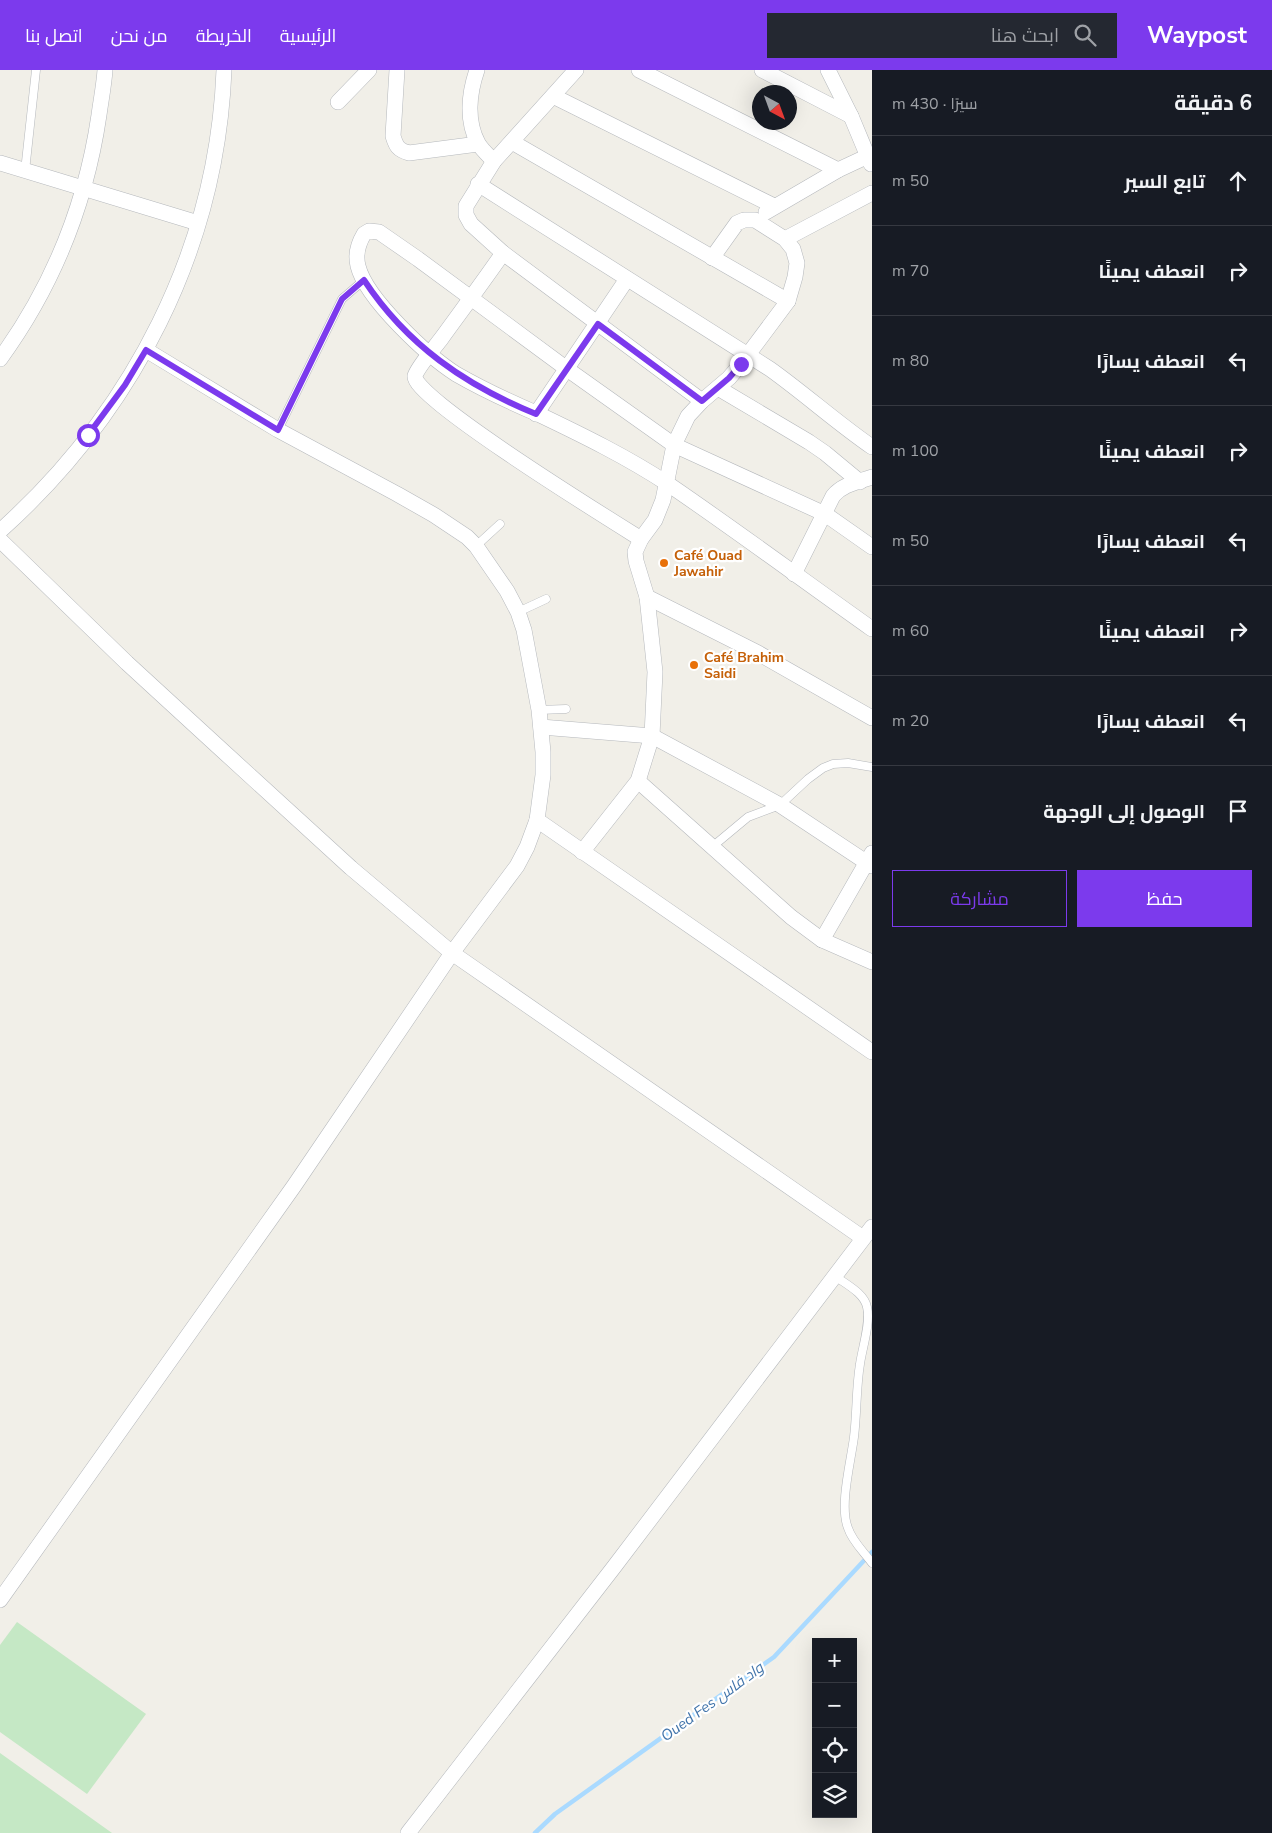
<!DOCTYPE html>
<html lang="ar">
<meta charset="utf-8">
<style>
:root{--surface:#171b24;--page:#242831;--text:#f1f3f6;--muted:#9ea1a6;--line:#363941;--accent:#7c3aed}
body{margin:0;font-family:"Nunito Sans",Cairo,sans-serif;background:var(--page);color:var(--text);direction:rtl}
.controls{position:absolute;right:15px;bottom:15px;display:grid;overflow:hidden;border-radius:0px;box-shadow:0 5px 20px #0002}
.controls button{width:45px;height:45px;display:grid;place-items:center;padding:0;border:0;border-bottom:1px solid var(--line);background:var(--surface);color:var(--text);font:25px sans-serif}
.compass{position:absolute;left:752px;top:15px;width:45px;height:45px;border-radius:50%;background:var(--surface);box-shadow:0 5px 20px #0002;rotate:139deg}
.stop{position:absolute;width:15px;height:15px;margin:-11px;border:4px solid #7c3aed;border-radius:50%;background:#fff}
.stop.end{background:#7c3aed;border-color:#fff;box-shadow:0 1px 5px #0008}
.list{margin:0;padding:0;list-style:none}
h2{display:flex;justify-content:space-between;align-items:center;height:65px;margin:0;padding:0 20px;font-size:21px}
h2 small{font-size:16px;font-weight:400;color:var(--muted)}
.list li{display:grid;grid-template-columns:32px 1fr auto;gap:15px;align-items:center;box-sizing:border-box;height:90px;padding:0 20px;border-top:1px solid var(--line)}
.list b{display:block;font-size:19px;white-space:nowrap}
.list em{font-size:16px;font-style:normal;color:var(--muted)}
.actions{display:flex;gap:10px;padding:15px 20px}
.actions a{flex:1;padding:11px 0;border:1px solid var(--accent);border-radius:0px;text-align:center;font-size:18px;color:var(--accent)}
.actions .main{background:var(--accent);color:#fff}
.icon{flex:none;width:28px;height:28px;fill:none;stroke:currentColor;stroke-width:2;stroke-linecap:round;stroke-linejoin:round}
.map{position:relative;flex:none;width:872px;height:1763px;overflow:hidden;direction:ltr}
header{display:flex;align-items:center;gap:30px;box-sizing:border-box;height:70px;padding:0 25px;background:var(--accent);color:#fff}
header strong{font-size:24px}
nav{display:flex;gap:28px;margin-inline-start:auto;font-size:18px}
.search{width:350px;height:45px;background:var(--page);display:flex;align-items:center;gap:12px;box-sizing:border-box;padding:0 18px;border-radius:0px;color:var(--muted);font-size:19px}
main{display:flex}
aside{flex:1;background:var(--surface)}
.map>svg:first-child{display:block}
.green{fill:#c5e8c5}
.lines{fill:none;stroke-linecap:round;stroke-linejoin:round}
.stream{stroke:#aadaff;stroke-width:4.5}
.service-casing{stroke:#b5b8bc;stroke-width:9}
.minor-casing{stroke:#b5b8bc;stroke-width:16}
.service{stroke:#fff;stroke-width:8}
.minor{stroke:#fff;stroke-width:15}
.route{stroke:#7c3aed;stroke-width:6}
.food-dot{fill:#e8710a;stroke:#fff;stroke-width:2}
.labels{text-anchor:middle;stroke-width:4.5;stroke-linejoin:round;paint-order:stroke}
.food-label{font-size:14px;font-weight:bold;fill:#c56008;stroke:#fff;text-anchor:start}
.water-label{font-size:15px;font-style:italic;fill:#4174aa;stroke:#fff}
</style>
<header>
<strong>Waypost</strong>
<div class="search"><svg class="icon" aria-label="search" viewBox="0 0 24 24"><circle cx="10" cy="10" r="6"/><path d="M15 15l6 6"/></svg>ابحث هنا</div>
<nav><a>الرئيسية</a><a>الخريطة</a><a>من نحن</a><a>اتصل بنا</a></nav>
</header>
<main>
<aside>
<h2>6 دقيقة<small>سيرًا · 430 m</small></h2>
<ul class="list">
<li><svg class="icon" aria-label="ahead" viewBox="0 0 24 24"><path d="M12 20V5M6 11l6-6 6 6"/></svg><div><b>تابع السير</b></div><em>50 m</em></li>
<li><svg class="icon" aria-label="right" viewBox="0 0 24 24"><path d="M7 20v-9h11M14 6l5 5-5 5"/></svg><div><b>انعطف يمينًا</b></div><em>70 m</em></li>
<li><svg class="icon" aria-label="left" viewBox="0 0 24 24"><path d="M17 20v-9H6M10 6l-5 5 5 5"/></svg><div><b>انعطف يسارًا</b></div><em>80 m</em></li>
<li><svg class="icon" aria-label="right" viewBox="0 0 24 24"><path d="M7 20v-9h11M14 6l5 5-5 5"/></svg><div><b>انعطف يمينًا</b></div><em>100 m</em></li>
<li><svg class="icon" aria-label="left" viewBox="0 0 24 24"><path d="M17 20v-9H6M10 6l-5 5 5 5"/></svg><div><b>انعطف يسارًا</b></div><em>50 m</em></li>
<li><svg class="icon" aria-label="right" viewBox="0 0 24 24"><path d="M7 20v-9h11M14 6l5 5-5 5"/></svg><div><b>انعطف يمينًا</b></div><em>60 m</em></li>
<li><svg class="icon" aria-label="left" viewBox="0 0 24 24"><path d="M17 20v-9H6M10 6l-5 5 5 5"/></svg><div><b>انعطف يسارًا</b></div><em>20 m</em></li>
<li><svg class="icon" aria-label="arrive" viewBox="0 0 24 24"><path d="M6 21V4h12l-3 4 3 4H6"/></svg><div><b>الوصول إلى الوجهة</b></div></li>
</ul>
<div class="actions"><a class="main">حفظ</a><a>مشاركة</a></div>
</aside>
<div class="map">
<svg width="872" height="1763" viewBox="0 0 872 1763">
<rect width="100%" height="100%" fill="#f1efe8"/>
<!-- green -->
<g class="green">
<polygon points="17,1552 146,1644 87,1724 0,1662 0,1575"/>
<polygon points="0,1683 112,1763 0,1763"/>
</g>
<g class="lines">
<!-- stream -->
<polyline class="stream" points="535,1763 555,1744 774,1587 872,1482"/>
<!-- service casing -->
<g class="service-casing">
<g id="service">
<polyline points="25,101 36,0"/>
<polyline points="278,360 342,229 364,210"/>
<polyline points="476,476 500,454"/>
<polyline points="518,542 546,529"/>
<polyline points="539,640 566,639"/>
<polyline points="712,777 748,747 780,735 808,709 823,698 833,694 848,693 872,697"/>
<path d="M835 1206C847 1215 864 1223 867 1237 871 1252 862 1279 860 1294 856 1318 857 1343 854 1367 851 1391 839 1436 848 1458 852 1471 864 1482 872 1493"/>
</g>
</g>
<!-- minor casing -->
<g class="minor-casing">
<g id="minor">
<path d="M397 0 393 66C396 76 398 80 409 83L478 74"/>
<path d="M477 0C469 23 466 51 478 73 482 80 489 86 494 91"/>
<polyline points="576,0 494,91 466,136 466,145 471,154 503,183 702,331"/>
<polyline points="639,0 838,100"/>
<polyline points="762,0 851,46"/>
<polyline points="828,0 851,46 871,94"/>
<polyline points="553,26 774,136"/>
<polyline points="338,32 369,0"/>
<polyline points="512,72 788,231"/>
<polyline points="0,93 198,153"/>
<path d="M478 114 770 299C805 324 837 353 872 377"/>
<polyline points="766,142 838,100 868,86"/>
<polyline points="785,169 872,123"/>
<path d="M503 183C483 212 462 240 441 269 435 277 417 298 415 306 411 327 614 452 641 469"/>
<path d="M0 289C53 216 86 134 99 45 101 30 104 15 105 0"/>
<polyline points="718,318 809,372 825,383 860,412"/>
<polyline points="536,344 627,209"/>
<path d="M0 461C133 342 217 179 224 0"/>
<polyline points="0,470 127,593 224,682 351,798 452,883 863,1168"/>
<path d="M872 477 825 444 674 375 567 299 418 189 379 162 369 161 364 164C358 174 355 184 358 196 366 229 428 286 456 304 482 319 510 332 538 344 582 365 627 387 668 414 737 461 804 511 872 559"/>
<path d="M794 504 833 426C843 414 858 412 872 407"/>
<polyline points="647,527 758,583 872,648"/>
<polyline points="541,657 652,666 780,735 872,796"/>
<polyline points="638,711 791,847 822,870 872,783"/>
<polyline points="537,750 872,982"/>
<polyline points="582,782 638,711 652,666 655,602 647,527 636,491 635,482 641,469 655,450 663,430 674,375 688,346 702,331 729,308 741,294 788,231 795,207 797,193 793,179 785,169 755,150 744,150 737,153 712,188"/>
<polyline points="822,870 872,892"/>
<polyline points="0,1530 294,1116 452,883 517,796 527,777 537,750 543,705 543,682 539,640 524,560 518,542 507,521 476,476 467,467 434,445 397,424 278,360 146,280"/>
<polyline points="408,1763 614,1497 872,1157"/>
</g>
</g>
<!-- service -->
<use href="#service" class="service"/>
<!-- minor -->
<use href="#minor" class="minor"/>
</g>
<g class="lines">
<!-- route -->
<path class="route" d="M88 365 125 315 146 280 278 360 342 229 364 210C407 275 465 315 536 344L598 254 702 331 729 308 741 294"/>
</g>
<!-- markers -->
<g class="food-dot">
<circle cx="664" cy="493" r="5"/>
<circle cx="694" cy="595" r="5"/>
</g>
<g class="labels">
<!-- food labels -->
<g class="food-label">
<text x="674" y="490">Café Ouad<tspan x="674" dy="16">Jawahir</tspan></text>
<text x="704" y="592">Café Brahim<tspan x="704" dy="16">Saidi</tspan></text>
</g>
<!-- water labels -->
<g class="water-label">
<text transform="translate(712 1632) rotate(-36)" y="5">Oued Fes واد فاس</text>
</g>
</g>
</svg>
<div class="controls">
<button>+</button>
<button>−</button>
<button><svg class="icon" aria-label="locate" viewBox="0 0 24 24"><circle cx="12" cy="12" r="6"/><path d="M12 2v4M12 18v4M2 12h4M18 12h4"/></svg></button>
<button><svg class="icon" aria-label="layers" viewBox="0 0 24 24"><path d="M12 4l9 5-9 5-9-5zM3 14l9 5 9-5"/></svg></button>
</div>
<svg class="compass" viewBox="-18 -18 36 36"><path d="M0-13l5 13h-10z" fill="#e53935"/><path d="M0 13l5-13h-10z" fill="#9ea1a6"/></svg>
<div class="stop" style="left:88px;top:365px"></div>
<div class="stop end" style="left:741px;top:294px"></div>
</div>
</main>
